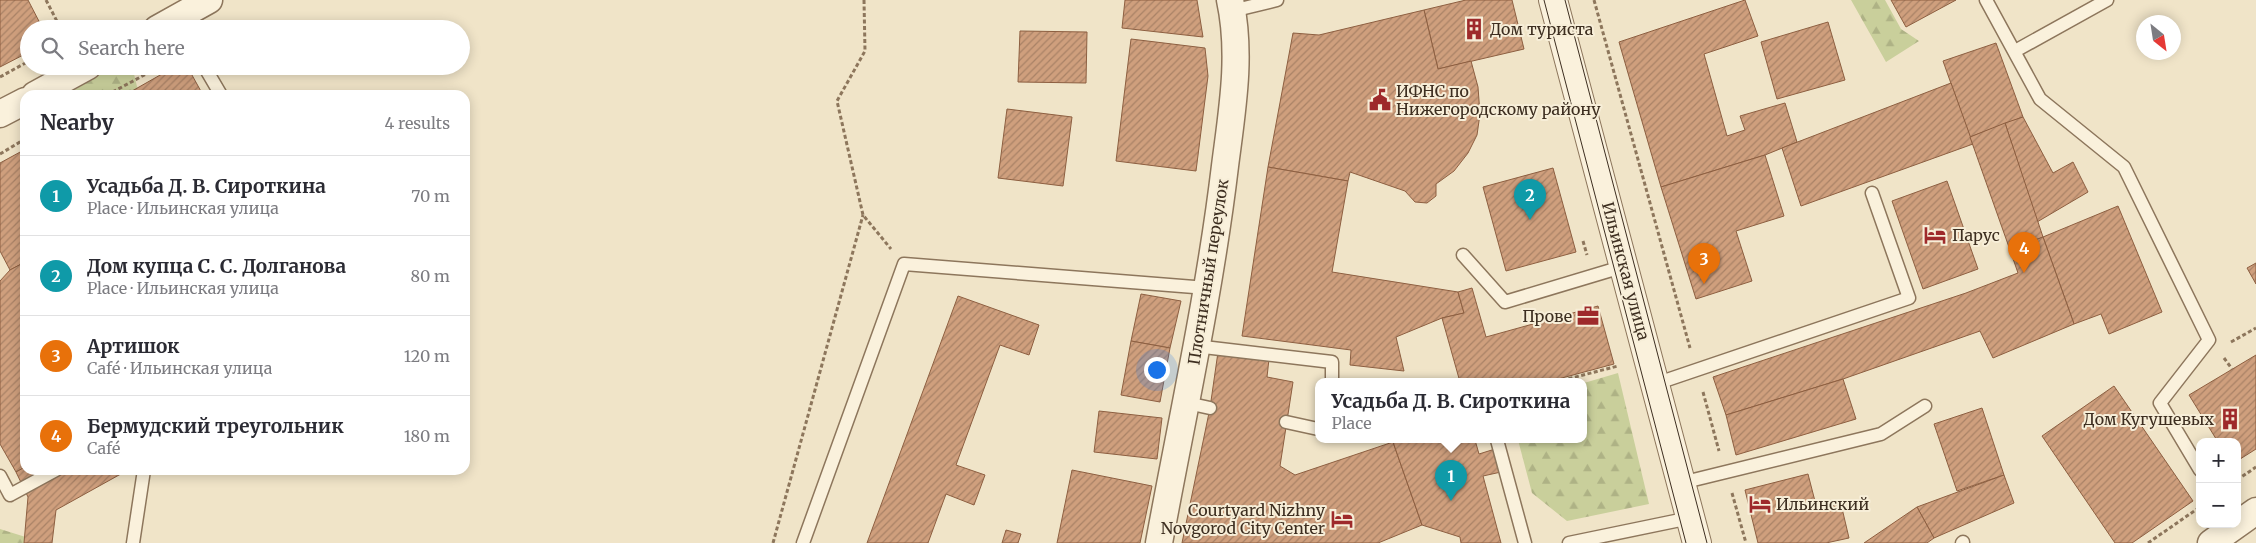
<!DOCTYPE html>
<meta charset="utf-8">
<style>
:root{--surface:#fff;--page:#f7f7f7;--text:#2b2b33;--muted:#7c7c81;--line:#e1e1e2;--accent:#9e2a2b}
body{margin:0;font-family:Merriweather,serif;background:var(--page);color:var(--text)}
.controls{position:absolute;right:15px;bottom:15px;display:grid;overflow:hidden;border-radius:10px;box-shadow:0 2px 12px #0003}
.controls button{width:45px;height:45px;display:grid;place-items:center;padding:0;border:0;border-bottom:1px solid var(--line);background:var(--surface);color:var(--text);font:25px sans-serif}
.compass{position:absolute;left:2136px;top:15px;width:45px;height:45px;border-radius:50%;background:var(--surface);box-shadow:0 2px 12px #0003;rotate:150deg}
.you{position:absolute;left:1156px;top:369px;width:18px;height:18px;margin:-12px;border:4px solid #fff;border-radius:50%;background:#1a73e8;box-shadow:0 0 0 8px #1a73e833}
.badge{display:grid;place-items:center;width:32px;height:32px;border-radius:50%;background:var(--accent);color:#fff;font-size:16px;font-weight:700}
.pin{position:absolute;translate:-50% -41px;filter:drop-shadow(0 1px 2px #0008)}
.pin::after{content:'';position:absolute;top:26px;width:18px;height:15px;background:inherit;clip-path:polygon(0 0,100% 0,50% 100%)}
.popup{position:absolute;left:1315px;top:378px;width:272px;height:65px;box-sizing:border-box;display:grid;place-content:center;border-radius:10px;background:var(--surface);filter:drop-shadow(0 1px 4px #0005);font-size:16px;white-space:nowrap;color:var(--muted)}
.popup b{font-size:19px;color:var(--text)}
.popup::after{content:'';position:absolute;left:50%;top:100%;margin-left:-10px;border:10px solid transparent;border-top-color:var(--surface)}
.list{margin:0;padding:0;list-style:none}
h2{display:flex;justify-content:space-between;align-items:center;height:65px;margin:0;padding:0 20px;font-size:21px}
h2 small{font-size:16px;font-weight:400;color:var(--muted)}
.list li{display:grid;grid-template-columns:32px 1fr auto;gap:15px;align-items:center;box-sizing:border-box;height:80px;padding:0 20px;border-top:1px solid var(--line)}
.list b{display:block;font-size:19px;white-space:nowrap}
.list p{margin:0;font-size:16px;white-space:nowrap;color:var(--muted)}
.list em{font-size:16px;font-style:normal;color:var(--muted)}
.icon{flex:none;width:28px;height:28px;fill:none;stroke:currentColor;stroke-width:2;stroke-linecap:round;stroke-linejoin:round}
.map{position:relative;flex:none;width:2256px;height:543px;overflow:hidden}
.search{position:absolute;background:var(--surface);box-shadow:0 2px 12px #0003;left:20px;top:20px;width:450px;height:55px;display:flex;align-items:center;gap:12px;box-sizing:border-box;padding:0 18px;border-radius:28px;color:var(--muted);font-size:19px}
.panel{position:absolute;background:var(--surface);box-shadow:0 2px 12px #0003;left:20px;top:90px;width:450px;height:385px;border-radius:15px}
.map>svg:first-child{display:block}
.forest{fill:url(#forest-firs)}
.building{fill:url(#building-hatch);stroke:#8d5f41}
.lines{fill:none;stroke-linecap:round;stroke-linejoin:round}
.service-casing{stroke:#8d765c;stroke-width:15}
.minor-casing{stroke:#8d765c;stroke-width:29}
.tertiary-casing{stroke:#8d765c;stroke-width:30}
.path{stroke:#8d765c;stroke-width:3;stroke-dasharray:4 2.5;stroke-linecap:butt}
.service{stroke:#faf1dc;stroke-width:12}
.minor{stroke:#faf1dc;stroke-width:26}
.tertiary{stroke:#faf1dc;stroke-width:28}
.tram{stroke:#3d2e20;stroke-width:1}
.labels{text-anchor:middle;stroke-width:4;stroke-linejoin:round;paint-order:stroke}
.poi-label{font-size:16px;fill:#3d2e20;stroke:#f7eed8;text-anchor:start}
.street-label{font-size:16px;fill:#3d2e20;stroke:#f7eed8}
</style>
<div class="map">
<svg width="2256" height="543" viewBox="0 0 2256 543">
<defs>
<pattern id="forest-firs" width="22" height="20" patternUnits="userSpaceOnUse" patternTransform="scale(1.25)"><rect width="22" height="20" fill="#c9cf9b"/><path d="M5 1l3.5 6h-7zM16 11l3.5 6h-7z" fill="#aeb285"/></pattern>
<pattern id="building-hatch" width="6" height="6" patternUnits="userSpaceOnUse" patternTransform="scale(1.25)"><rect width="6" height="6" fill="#cf9f7d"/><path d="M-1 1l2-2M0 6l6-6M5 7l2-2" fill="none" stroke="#a98266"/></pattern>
</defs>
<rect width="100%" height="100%" fill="#f0e4c8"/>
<!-- forest -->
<g class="forest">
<polygon points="1851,0 1885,0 1901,29 1919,41 1886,62"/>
<polygon points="115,66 120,66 134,74 139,95 66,95"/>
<polygon points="1618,373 1649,504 1567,521 1532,493 1518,440 1584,440 1584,383"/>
<polygon points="0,529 32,539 32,543 0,543"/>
</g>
<!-- building -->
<g class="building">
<polygon points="0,0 28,0 43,29 29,29 29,52 0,67"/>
<polygon points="1125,0 1197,0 1203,37 1122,28"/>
<polygon points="1466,0 1512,0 1524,49 1438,69 1424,10"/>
<polygon points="1745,0 1758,36 1704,54 1727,136 1745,130 1740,116 1785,103 1797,142 1765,155 1661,187 1619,42"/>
<polygon points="1891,0 1956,0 1906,27"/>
<polygon points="1424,10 1438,69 1471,61 1478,87 1480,114 1477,135 1468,153 1454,171 1436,184 1436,196 1427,203 1415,202 1405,191 1350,172 1348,181 1268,167 1293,33 1319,35"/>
<polygon points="1828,22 1845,80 1777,99 1761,42"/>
<polygon points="1020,31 1087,32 1086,83 1018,82"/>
<polygon points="1131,39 1205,48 1208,76 1196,171 1116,161"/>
<polygon points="1996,43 2023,117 1970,137 1943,61"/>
<polygon points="176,66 187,66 203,95 125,95"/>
<polygon points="1951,83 1973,144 1801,206 1782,148"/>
<polygon points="1007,109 1072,117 1063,186 998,178"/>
<polygon points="2023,117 2053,173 2073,162 2088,192 2037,222 2005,123"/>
<polygon points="2005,123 2043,237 2010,250 1970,137"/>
<polygon points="22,151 25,156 25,262 10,270 0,251 0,163"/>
<polygon points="1765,155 1784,216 1736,231 1752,281 1696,299 1661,187"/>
<polygon points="1268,167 1348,181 1332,272 1458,292 1464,313 1442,318 1396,337 1404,371 1350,365 1351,350 1242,336"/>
<polygon points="1553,168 1576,252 1506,271 1483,187"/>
<polygon points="1947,181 1978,269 1923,289 1892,201"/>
<polygon points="2118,206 2162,312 2109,334 2101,314 2074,324 2043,237"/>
<polygon points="2043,237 2074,324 1993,358 1980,331 1843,379 1726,415 1713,377 1966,293 2018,273 2010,250"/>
<polygon points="25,262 25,467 16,472 0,444 0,281 10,270"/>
<polygon points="2256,263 2256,284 2247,268"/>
<polygon points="1472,288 1486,337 1598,306 1614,364 1547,382 1460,382 1442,318 1464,313 1458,292"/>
<polygon points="1141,294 1181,301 1170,348 1131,341"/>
<polygon points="958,296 1039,325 1029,355 1000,345 956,465 985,475 974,505 946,494 928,543 867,543"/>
<polygon points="1131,341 1170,348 1160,402 1121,395"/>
<polygon points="1218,352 1269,359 1267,377 1293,382 1280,466 1295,475 1393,442 1422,525 1378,543 1182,543 1210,408"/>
<polygon points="2256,355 2256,449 2237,461 2237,442 2218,442 2189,395"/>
<polygon points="1843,379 1856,419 1736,455 1726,415"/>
<polygon points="2114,386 2193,501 2132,543 2115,543 2042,436"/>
<polygon points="1982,408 2004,475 1957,491 1934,424"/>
<polygon points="1099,411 1162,418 1157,459 1094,452"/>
<polygon points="1404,440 1475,440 1479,454 1495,449 1501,472 1483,476 1501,543 1461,543 1460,537 1422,525 1393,442"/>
<polygon points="25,467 25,470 128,470 56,510 52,543 24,543 28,497 16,472"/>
<polygon points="1072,470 1152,486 1140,543 1057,543"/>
<polygon points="1808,474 1817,509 1841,504 1849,538 1826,543 1758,543 1745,490"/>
<polygon points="2004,475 2014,503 1934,538 1917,507"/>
<polygon points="1917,507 1934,538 1927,543 1864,543"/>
<polygon points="1006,530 1021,534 1018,543 1002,543"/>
</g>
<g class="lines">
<!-- service casing -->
<g class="service-casing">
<g id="service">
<polyline points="1986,0 2040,99 2124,167 2209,340 2160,403 2200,470"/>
<polyline points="1232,11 1277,0"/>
<polyline points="2015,51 2107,0"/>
<polyline points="204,66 221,95"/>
<polyline points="1463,255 1505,302 1625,266"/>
<polyline points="1195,346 1332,362 1332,382"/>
<polyline points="1655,384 1909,298 1872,193"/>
<polyline points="1187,403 1210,408"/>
<polyline points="1286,422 1318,429"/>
<polyline points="1497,440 1525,543"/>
<polyline points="0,476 10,495 56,470"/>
<polyline points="1681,483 1881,434 1925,406"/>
<polyline points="133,543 144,470"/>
<polyline points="803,543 904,264 1207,288"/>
<polyline points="1569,543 1690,518"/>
<polyline points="1962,543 1963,542"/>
</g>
</g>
<!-- minor casing -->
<g class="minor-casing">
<g id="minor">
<polyline points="157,29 209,0"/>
<polyline points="35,95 88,66"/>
<polyline points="0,114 25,101"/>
<path d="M1159 543C1182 418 1210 292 1225 166 1232 111 1242 55 1230 0"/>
<polyline points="2211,543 2256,511"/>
</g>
</g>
<!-- tertiary casing -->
<g class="tertiary-casing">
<polyline id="tertiary" points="1553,0 1697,543"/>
</g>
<!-- path -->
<g class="path">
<polyline points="46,0 61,29"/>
<polyline points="864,0 865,51 837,101 863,215 891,249"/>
<polyline points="1594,0 1690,348"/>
<polyline points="86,29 93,25"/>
<polyline points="0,77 29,61"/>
<polyline points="107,95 161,66"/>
<polyline points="0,154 25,139"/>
<polyline points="1583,241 1587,255"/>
<polyline points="2231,342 2256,328"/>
<polyline points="2224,358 2232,369"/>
<polyline points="1556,382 1618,366"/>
<polyline points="1703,392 1719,451"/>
<polyline points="2237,480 2256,467"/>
<polyline points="1732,493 1746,543"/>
<polyline points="773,543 863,215"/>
<polyline points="2148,543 2200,507"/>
</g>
<!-- service -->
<use href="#service" class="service"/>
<!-- minor -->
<use href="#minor" class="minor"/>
<!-- tertiary -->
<use href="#tertiary" class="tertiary"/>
<!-- tram -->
<g class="tram">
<polyline points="1544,0 1686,543"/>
<polyline points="1565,0 1707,543"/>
</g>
</g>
<!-- icons -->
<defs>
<g id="building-bare" transform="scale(1.725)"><path d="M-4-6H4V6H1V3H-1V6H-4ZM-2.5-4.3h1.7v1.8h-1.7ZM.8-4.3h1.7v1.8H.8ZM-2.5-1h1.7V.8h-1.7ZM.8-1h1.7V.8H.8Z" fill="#9e2a2b" stroke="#f7eed8" stroke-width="2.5" paint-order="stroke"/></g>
<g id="civic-bare" transform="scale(1.725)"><path d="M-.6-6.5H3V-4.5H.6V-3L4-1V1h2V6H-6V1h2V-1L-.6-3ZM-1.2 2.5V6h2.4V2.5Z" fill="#9e2a2b" stroke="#f7eed8" stroke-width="2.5" paint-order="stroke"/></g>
<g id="hotel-bare" transform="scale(1.725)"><path d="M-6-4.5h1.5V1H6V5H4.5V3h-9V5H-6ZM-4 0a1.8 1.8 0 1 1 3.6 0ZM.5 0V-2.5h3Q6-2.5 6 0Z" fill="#9e2a2b" stroke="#f7eed8" stroke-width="2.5" paint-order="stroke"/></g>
<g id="office-bare" transform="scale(1.725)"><path d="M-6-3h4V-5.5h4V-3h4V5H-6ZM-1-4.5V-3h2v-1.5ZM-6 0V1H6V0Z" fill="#9e2a2b" stroke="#f7eed8" stroke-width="2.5" paint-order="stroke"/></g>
</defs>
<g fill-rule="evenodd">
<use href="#building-bare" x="1474" y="29"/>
<use href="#civic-bare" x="1380" y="100"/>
<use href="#hotel-bare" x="1935" y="235"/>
<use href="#office-bare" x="1588" y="316"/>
<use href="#building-bare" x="2230" y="419"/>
<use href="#hotel-bare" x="1760" y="504"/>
<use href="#hotel-bare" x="1342" y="519"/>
</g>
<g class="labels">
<!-- poi labels -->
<g class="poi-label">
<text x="1490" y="35">Дом туриста</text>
<text x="1396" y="97">ИФНС по<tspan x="1396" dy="18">Нижегородскому району</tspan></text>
<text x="1952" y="241">Парус</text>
<text x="1572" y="322" text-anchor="end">Прове</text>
<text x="2214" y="425" text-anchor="end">Дом Кугушевых</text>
<text x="1776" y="510">Ильинский</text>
<text x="1325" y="516" text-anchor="end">Courtyard Nizhny<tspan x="1325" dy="18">Novgorod City Center</tspan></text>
</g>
<!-- street labels -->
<g class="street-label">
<text transform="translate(1626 271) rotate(75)" y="6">Ильинская улица</text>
<text transform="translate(1208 272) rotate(-81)" y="6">Плотничный переулок</text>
</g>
</g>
</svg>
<div class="controls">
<button>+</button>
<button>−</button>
</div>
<svg class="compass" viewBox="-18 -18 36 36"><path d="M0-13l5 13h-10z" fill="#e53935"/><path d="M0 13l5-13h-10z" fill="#7c7c81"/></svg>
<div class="you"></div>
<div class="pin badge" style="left:1451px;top:501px;background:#0f9aa8">1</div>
<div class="popup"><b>Усадьба Д. В. Сироткина</b>Place</div>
<div class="pin badge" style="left:1530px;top:220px;background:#0f9aa8">2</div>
<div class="pin badge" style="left:1704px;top:284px;background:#e8710a">3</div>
<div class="pin badge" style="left:2024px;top:273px;background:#e8710a">4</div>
<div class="search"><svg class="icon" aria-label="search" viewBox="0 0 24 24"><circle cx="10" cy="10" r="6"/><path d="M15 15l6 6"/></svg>Search here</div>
<section class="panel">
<h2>Nearby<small>4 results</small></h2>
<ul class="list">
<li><span class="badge" style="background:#0f9aa8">1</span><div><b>Усадьба Д. В. Сироткина</b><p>Place · Ильинская улица</p></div><em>70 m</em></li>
<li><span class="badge" style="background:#0f9aa8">2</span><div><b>Дом купца С. С. Долганова</b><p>Place · Ильинская улица</p></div><em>80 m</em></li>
<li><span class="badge" style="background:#e8710a">3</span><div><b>Артишок</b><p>Café · Ильинская улица</p></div><em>120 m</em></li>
<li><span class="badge" style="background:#e8710a">4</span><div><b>Бермудский треугольник</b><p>Café</p></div><em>180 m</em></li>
</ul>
</section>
</div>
